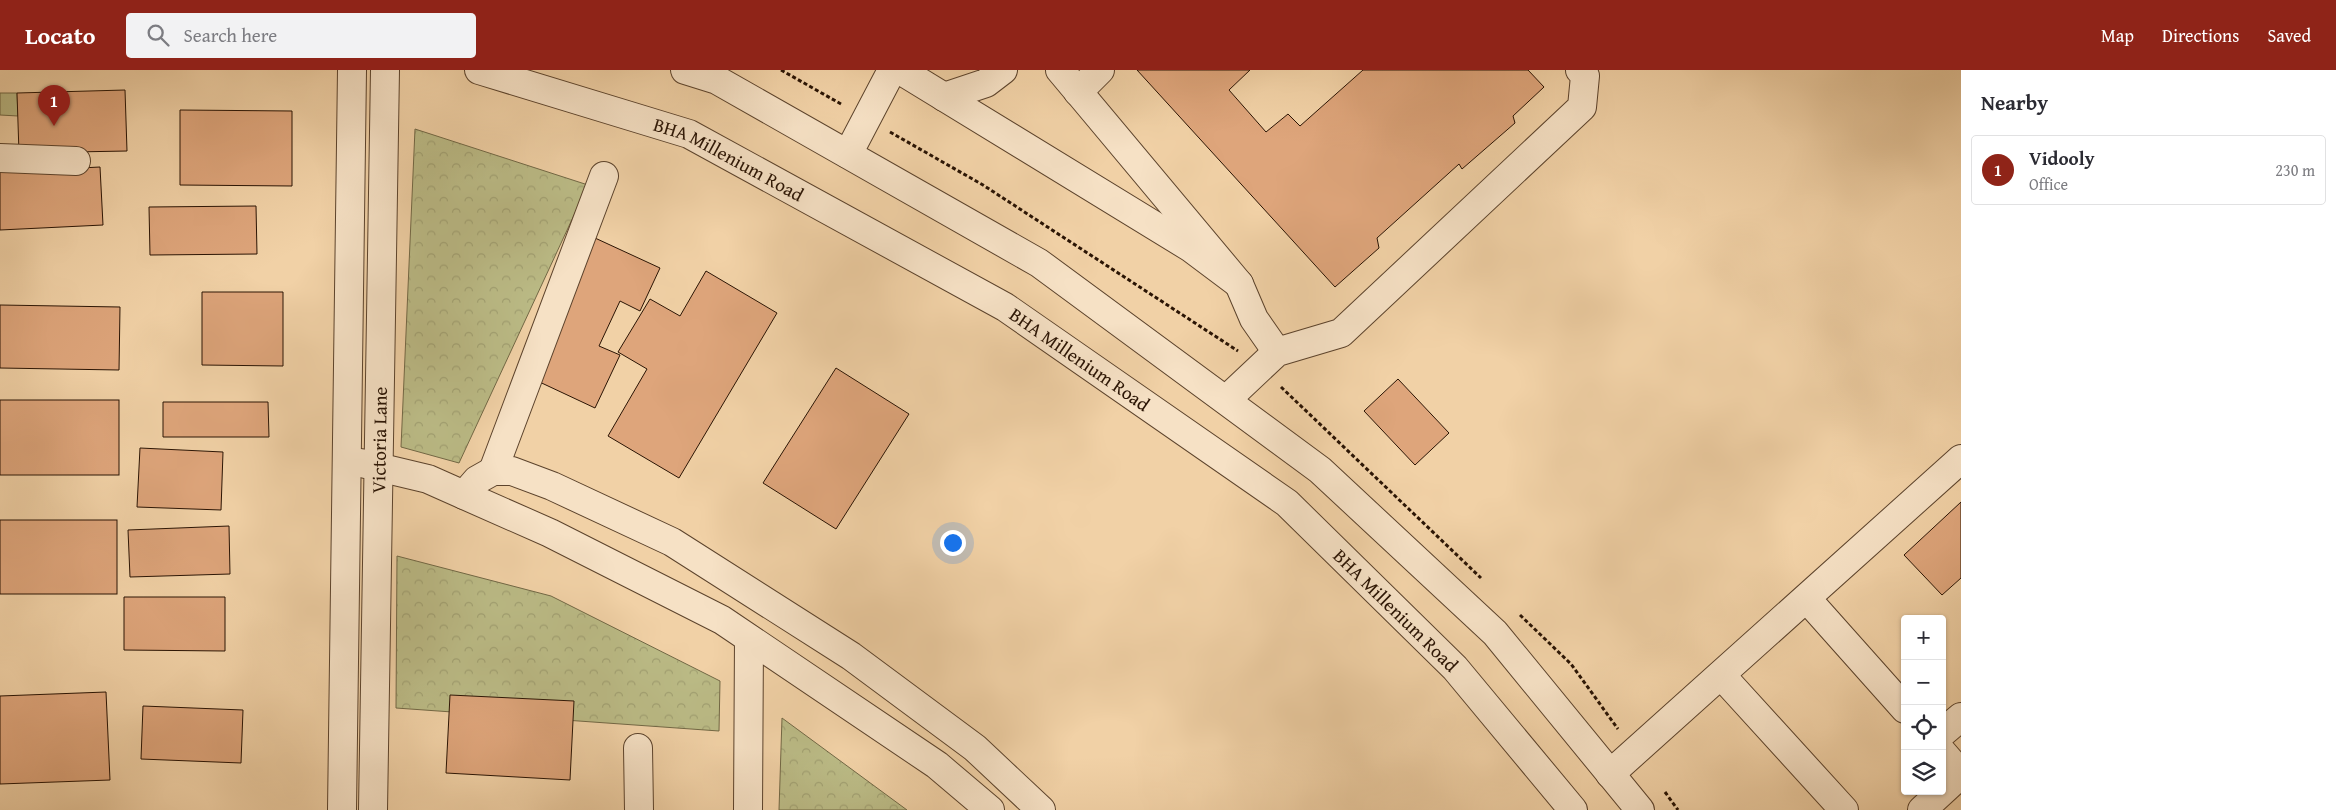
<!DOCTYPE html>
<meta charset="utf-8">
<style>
:root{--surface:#fff;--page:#f2f2f3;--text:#2b2b33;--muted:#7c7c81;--line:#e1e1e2;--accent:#8f2418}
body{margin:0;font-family:"Gentium Book Plus",serif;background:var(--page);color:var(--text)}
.controls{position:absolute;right:15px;bottom:15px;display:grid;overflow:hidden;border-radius:5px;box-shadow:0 1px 4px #0004}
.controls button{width:45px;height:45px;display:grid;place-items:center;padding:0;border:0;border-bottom:1px solid var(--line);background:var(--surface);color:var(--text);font:25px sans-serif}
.you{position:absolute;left:952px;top:472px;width:18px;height:18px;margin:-12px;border:4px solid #fff;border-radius:50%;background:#1a73e8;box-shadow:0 0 0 8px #1a73e833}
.badge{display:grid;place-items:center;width:32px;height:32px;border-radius:50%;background:var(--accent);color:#fff;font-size:16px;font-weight:700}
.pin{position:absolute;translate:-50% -41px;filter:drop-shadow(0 1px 2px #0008)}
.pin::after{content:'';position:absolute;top:26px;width:18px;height:15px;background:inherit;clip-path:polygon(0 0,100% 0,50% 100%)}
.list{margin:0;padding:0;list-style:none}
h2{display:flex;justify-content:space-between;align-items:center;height:65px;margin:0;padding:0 20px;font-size:21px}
h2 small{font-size:16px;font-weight:400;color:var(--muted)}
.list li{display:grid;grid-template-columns:32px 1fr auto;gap:15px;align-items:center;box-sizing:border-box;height:70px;margin:0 10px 10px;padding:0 10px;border:1px solid var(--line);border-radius:5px}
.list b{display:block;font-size:19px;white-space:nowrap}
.list p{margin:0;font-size:16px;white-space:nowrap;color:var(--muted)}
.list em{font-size:16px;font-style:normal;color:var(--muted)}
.icon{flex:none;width:28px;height:28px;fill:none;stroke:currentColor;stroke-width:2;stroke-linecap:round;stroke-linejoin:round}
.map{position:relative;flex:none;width:1961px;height:740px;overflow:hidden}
header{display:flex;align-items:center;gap:30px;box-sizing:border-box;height:70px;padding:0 25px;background:var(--accent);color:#fff}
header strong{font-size:24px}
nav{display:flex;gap:28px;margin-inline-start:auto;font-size:18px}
.search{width:350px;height:45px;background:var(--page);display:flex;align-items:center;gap:12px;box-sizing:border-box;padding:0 18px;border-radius:5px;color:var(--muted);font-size:19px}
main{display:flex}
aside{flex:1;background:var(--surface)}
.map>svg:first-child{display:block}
.green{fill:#bbbb86;stroke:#726845}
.park{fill:url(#park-crowns);stroke:#726845}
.building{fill:#dea57b;stroke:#2a1404}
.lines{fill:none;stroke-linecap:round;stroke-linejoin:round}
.minor-casing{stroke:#5c432c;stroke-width:30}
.path{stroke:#2a1404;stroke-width:3;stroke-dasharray:4 2.5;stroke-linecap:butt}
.minor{stroke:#f6e1c5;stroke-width:28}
.labels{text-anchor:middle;stroke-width:4;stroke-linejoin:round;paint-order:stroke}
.street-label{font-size:19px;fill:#2a1404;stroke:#f6e1c5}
</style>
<header>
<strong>Locato</strong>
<div class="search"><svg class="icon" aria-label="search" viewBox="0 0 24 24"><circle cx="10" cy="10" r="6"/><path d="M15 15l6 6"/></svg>Search here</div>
<nav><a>Map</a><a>Directions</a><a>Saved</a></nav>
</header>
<main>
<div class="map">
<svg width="1961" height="740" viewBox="0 0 1961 740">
<defs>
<pattern id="park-crowns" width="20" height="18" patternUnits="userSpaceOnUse" patternTransform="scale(1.25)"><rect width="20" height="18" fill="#bbbb86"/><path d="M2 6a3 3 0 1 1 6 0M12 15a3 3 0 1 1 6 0" fill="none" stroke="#a1a072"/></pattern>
</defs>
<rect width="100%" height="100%" fill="#f1d1a6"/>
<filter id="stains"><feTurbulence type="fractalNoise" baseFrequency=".004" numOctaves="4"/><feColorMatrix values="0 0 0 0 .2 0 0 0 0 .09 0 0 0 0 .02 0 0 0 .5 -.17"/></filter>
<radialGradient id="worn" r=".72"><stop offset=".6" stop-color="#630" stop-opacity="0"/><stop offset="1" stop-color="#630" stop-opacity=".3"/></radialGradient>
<!-- green -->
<polygon class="green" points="0,23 17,23 18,46 0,45"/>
<!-- park -->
<g class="park">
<polygon points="415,59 588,115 459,393 401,377"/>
<polygon points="397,486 551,526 720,611 719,661 396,638"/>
<polygon points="782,648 907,740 779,740"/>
</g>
<!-- building -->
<g class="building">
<polygon points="1137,0 1250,0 1229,20 1266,62 1288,44 1300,56 1363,0 1528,0 1544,17 1513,46 1515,53 1462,99 1459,94 1377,168 1379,178 1335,217"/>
<polygon points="125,20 127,81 19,83 17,23"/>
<polygon points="180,40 292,41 292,116 180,115"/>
<polygon points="100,97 103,155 0,160 0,102"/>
<polygon points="256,136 257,184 150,185 149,137"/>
<polygon points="595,168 660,198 640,241 620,231 599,276 620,285 595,338 531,308"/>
<polygon points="706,201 777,243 679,408 608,366 647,299 618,282 650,229 680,246"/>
<polygon points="202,222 283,222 283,296 202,295"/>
<polygon points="0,235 120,237 119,300 0,298"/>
<polygon points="836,298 909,344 836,459 763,413"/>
<polygon points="1398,309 1449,363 1415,395 1364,341"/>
<rect x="0" y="330" width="119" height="75"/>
<polygon points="163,332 268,332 269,367 163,367"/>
<polygon points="140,378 223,382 221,440 137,437"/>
<polygon points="1961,432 1961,508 1942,525 1904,485"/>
<rect x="0" y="450" width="117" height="74"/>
<polygon points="229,456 230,504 130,507 128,460"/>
<polygon points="124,527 225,527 225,581 124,580"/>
<polygon points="106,622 110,710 0,714 0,626"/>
<polygon points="450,625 574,631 570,710 446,703"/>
<polygon points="143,636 243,640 241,693 141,689"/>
</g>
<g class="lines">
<!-- minor casing -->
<g class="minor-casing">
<g id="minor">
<path id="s1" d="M479 0 689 64 1005 237 1287 433 1455 598 1573 740"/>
<polyline points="685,0 717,10 1039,193 1320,400 1495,563 1640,740"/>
<polyline points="900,0 1191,178 1239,214"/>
<polyline points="1060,0 1239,214 1254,249 1277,282"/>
<polyline points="1078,22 1100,0"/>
<polyline points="944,27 986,13 1003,0"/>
<polyline points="848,84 892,0"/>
<polyline points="0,88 76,91"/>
<polyline points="1226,330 1277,282 1341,263 1582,37 1585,6 1580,0"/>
<polyline points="361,393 428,409 464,425 550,463 722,550 937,695 990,740"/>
<polyline points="493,401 604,106"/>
<polyline points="464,425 477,410 493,401 512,401 552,416 672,472 851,586 975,678 1041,740"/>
<polyline points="1807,529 1905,639"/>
<polyline points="1721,605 1844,740"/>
<polyline points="1942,663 1961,647"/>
<polyline points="638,678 639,740"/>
<polyline points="1610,704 1961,389"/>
<polyline points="342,740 352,0"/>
<path id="s2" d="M373 740 385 0"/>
<polyline points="748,740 749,569"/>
<polyline points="1922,740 1961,704 1942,682"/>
</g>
</g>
<!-- path -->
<g class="path">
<polyline points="781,0 841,34"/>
<polyline points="890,62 983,115 1238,281"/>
<polyline points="1281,317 1481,508"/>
<polyline points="1520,545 1571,594 1618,659"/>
<polyline points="1665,722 1678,740"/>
</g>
<!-- minor -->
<use href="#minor" class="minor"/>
</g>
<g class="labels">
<!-- street labels -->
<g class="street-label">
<text dy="7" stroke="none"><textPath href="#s1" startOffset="266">BHA Millenium Road</textPath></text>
<text dy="7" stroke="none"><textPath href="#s1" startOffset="671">BHA Millenium Road</textPath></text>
<text dy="7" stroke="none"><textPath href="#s2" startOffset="370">Victoria Lane</textPath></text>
<text dy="7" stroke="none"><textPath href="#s1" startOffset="1076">BHA Millenium Road</textPath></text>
</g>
</g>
<rect width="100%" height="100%" filter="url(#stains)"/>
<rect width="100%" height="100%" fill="url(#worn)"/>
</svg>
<div class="controls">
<button>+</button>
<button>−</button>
<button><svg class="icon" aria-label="locate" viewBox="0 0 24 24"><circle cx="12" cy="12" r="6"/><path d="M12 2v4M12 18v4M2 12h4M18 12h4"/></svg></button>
<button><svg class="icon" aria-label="layers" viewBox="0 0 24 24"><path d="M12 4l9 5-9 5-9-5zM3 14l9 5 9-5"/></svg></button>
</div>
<div class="you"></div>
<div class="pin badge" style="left:54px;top:56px">1</div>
</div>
<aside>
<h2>Nearby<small></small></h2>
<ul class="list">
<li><span class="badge">1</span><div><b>Vidooly</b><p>Office</p></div><em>230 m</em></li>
</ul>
</aside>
</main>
